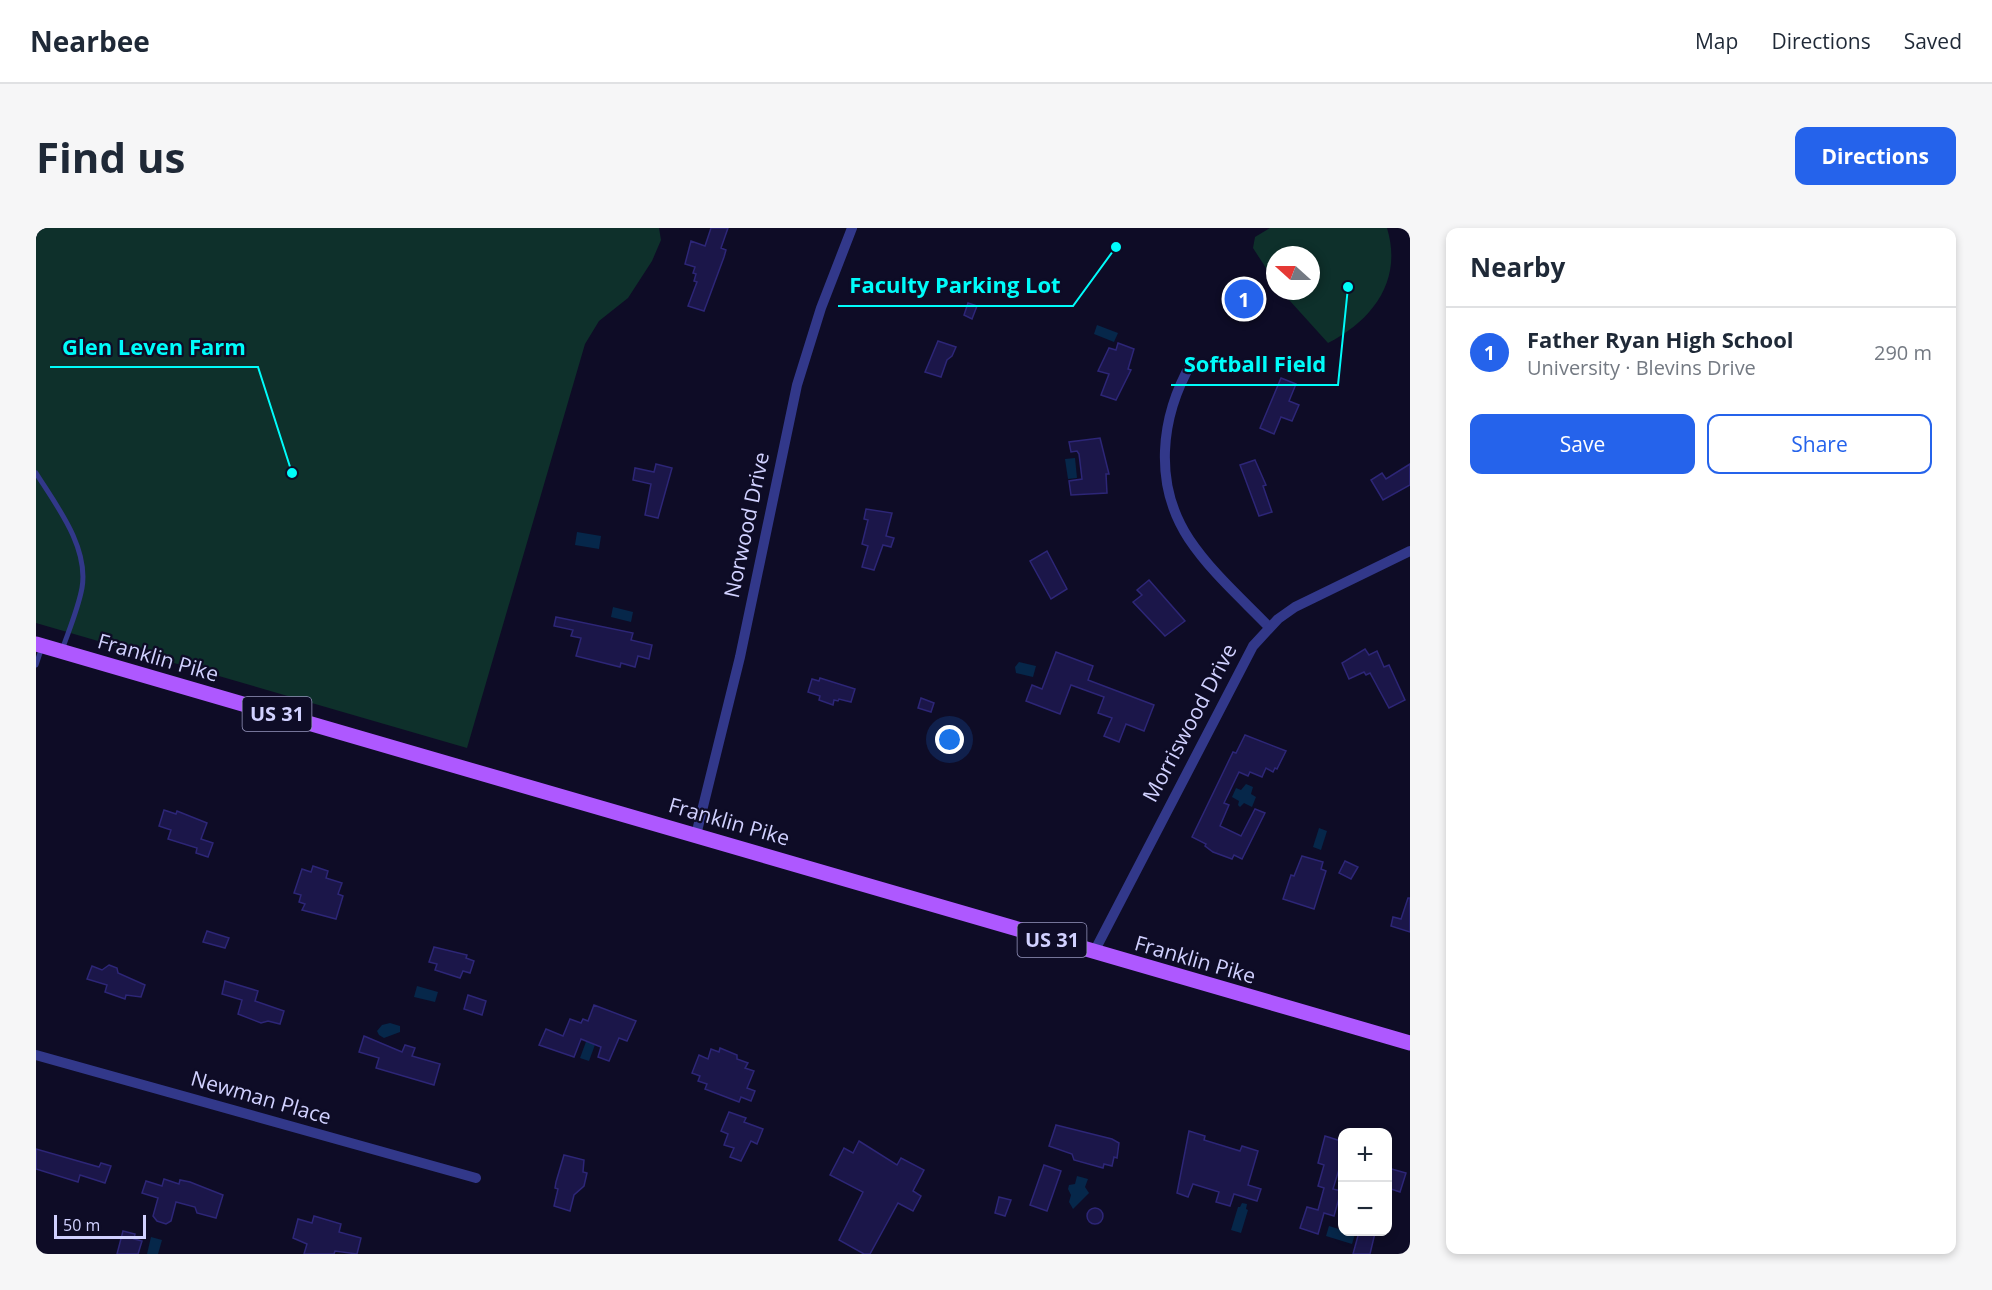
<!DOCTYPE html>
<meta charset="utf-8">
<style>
:root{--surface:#fff;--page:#f6f6f7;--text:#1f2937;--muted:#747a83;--line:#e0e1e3;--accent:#2563eb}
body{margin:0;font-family:"Open Sans",sans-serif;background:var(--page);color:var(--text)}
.controls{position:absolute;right:18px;bottom:18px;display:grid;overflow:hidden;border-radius:12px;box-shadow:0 3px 9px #0003}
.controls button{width:54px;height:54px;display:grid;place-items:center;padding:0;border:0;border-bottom:2px solid var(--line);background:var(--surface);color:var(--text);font:30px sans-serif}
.compass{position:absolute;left:1230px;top:18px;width:54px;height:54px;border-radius:50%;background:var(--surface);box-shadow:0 3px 9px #0003;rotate:291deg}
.scale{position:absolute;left:18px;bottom:15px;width:92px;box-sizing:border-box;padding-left:6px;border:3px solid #d1d1ff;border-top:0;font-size:16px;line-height:21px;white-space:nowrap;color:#d1d1ff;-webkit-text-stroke:4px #0e0c26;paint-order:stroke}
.you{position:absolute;left:914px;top:512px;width:21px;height:21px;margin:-15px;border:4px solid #fff;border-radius:50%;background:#1a73e8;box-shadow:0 0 0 9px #1a73e833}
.badge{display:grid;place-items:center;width:39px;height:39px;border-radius:50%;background:var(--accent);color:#fff;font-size:20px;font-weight:700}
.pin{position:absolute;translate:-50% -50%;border:3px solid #fff;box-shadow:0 2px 6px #0006}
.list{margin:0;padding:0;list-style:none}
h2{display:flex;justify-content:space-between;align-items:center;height:78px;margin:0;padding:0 24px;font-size:26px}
h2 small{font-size:20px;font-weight:400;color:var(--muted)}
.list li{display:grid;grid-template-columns:39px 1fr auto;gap:18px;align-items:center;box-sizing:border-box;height:90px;padding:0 24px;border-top:2px solid var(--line)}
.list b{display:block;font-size:22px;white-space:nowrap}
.list p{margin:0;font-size:20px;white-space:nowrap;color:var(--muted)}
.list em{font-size:20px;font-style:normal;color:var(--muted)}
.actions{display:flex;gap:12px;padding:18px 24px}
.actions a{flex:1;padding:14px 0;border:2px solid var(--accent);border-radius:12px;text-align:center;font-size:21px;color:var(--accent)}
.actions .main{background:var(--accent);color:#fff}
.map{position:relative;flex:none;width:1374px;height:1026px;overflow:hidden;border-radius:12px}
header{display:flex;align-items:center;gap:36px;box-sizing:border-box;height:84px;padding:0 30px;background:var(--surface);border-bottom:2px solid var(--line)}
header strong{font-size:28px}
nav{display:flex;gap:33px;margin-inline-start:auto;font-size:21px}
.intro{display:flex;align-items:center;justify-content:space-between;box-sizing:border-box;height:144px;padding:0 36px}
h1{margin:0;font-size:42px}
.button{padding:15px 27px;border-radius:12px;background:var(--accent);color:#fff;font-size:21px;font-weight:700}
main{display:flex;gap:36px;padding:0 36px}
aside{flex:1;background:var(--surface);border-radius:12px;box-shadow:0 3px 9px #0003}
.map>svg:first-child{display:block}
.green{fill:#0e302b}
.water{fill:#06274a}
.building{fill:#1b1649;stroke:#2d2677;stroke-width:1.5}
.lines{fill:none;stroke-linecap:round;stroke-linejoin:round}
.lane{stroke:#32388a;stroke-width:5}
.street{stroke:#32388a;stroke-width:10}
.primary{stroke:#ae58ff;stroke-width:15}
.labels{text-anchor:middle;stroke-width:4.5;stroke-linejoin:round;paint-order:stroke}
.shield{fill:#0e0c26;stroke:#9696be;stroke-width:1.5}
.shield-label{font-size:20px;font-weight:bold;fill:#d1d1ff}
.street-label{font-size:21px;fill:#d1d1ff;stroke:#0e0c26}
.leader{fill:none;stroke:#00fcfa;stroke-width:2}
.callout-dot{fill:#00fcfa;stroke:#0e0c26;stroke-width:2}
.callout-label{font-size:22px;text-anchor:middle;font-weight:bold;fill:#00fcfa;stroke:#0e0c26;stroke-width:4.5;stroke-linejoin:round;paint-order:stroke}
</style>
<header>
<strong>Nearbee</strong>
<nav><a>Map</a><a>Directions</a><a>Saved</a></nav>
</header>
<div class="intro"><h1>Find us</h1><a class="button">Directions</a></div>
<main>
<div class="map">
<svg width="1374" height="1026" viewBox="0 0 1374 1026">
<rect width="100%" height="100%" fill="#0e0c26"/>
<!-- green -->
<g class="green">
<polygon points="0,0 623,0 625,12 616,33 592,70 563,93 549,116 431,520 0,395"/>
<path d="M1234 0H1351C1367 52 1337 92 1292 115L1245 63H1275V27H1239V54L1217 20 1219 9Z"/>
</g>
<!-- water -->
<g class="water">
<polygon points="1061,97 1082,105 1078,114 1058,106"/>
<polygon points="1039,230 1041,250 1032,251 1029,231"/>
<polygon points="541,304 565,308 563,321 539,317"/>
<polygon points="577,379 597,384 595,394 575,389"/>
<polygon points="983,434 1000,438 997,449 980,445 979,439"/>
<polygon points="1210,556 1217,559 1215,566 1220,569 1216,579 1208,575 1204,579 1202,577 1203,573 1196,569 1200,560 1205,562"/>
<polygon points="1283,600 1291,603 1285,622 1277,619"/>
<polygon points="381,758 402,764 399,774 378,769"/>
<polygon points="354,795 364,798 364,804 348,810 343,807 341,803 346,797"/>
<polygon points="551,811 560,814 553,833 544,830"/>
<polygon points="1041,948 1052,951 1049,959 1053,965 1037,981 1033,974 1035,967 1032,961 1033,957 1039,956"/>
<polygon points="1206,975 1211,976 1210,981 1212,982 1205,1005 1195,1002 1202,979 1204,979"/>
<polygon points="1293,998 1319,1006 1316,1016 1290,1008"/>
<polygon points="115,1009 126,1012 122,1026 111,1026"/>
</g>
<!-- building -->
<g class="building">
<polygon points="675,0 692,0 685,20 690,22 688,29 668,83 652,78 661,54 658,53 660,46 657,45 659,39 649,36 655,13 669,18"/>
<polygon points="932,75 941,78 936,91 928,87"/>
<polygon points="902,113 920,119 916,128 911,132 905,149 889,144"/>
<polygon points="1082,115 1098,121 1092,141 1095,142 1080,172 1065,167 1073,146 1062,143 1073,120 1080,122"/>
<polygon points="1245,150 1260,156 1253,173 1263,177 1256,193 1245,189 1238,206 1224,200"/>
<polygon points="1064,210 1073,246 1070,246 1071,265 1035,267 1033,253 1046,251 1043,226 1041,223 1035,224 1033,214"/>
<polygon points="1219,232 1230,257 1227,258 1236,284 1223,288 1204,237"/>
<polygon points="620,236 636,240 622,290 609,287 615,256 597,252 599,240 618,244"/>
<polygon points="1374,236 1374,257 1347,272 1335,252 1346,245 1350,251"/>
<polygon points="830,281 856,285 850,308 858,310 855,319 847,317 838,342 826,339 832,318 826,316 832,292 828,291"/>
<polygon points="1011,323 1031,361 1015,371 994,333"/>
<polygon points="1113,352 1149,393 1129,408 1097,374 1106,367 1101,362"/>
<polygon points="520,389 597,405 595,412 616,417 613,431 602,428 599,439 585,435 584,439 540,428 545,410 535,408 537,402 518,398"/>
<polygon points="1329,421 1333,427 1341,423 1348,439 1353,437 1369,472 1353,480 1334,445 1330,447 1328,444 1313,451 1306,435"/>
<polygon points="1020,424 1057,438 1052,452 1118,477 1108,503 1090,496 1083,514 1068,508 1076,490 1062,485 1068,469 1035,457 1024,486 990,473 996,457 1006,461"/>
<polygon points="784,450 819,461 815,474 803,471 802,473 798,472 797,477 783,472 784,468 772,464 776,451 783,453"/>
<polygon points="885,470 898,475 895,484 882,480"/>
<polygon points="1209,507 1250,523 1241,541 1239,540 1237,544 1230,540 1226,549 1214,544 1212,548 1203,544 1188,575 1193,577 1184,598 1205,608 1219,581 1229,585 1206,631 1198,627 1196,631 1177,624 1169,618 1170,616 1156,609 1197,524 1200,525"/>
<polygon points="128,582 140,586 141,583 171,595 165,611 177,615 172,629 160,625 161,620 132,611 135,602 123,598"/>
<polygon points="1266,628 1287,634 1285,641 1290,643 1278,681 1247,671 1255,647 1258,648"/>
<polygon points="1309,633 1322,639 1315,651 1303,645"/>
<polygon points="277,638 292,643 290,650 306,655 302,666 307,668 300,691 266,682 269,676 263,674 265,667 258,665 266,641 275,644"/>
<polygon points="1372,670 1374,670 1374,704 1355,698 1357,689 1365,691"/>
<polygon points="171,703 193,710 189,720 167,714"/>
<polygon points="398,719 431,727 430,730 438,733 434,745 427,743 424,750 399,742 401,736 393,734"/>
<polygon points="73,737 81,740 82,745 109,757 105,769 90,767 89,771 69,764 71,757 51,751 56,738 66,742"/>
<polygon points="189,753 222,763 219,773 248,783 244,796 232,793 225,795 202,786 206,772 186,766"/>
<polygon points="432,767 450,773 446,787 428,781"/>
<polygon points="558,777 600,793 591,813 583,810 573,833 562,829 565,819 545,811 538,829 503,817 510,801 527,808 534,791 545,795 547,791 552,793"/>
<polygon points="328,808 366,824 369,817 379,820 376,828 404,836 398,857 340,840 343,830 323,824"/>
<polygon points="684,820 701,827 701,831 712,835 709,840 718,843 711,860 719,863 715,873 705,869 703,874 669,861 671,856 662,853 664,848 656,845 663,827 672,831 675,821 683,824"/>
<polygon points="693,884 710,890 708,894 727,901 721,916 715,913 705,933 694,929 698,920 688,917 692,906 685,903"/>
<polygon points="1020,897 1076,911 1083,915 1081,930 1078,929 1076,938 1068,936 1067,940 1038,932 1036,926 1013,918"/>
<polygon points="1153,903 1169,908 1168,912 1204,923 1206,918 1222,923 1212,957 1225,961 1221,973 1198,966 1194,978 1180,974 1183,964 1157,956 1152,969 1141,965"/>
<polygon points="1289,908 1305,913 1303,920 1306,921 1306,938 1304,938 1297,961 1305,963 1298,988 1288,985 1282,1006 1264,1000 1271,979 1282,982 1288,960 1282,958 1288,937 1282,935"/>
<polygon points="823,913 861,937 865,930 888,942 877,963 885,968 877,983 862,975 834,1026 828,1026 803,1012 827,964 794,947 808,920 817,925"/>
<polygon points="0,921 63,939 65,935 75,938 69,955 44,947 42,954 0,941"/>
<polygon points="528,927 548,932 547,944 551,945 548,958 538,967 534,983 518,978 522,961 519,960 520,954"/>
<polygon points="1008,937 1025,943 1011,983 994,977"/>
<polygon points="1352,940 1370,945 1364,964 1352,960"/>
<polygon points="128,951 143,956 144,952 154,954 187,967 180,990 161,985 159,979 140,974 135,993 130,996 121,993 117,988 122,970 106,965 110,953 126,958"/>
<polygon points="963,969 975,972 969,988 959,985"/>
<circle cx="1059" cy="988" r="8"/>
<polygon points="278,988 305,996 303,1004 325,1010 321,1026 299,1023 298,1026 268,1026 271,1016 257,1010 262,991 276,995"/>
<polygon points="87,1003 99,1006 98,1011 106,1013 102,1026 81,1026"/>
<polygon points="1323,1004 1339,1005 1334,1026 1317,1026"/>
</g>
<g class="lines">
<!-- lane -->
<g class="lane">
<path d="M0 245C20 277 53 319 46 360 42 381 33 402 26 422"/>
<polyline points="0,437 6,419"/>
</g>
<!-- street -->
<g class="street">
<path d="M1156 134C1124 189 1117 256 1153 311 1175 344 1206 371 1233 399"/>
<polyline points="660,607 704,429 761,157 785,80 816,0"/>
<polyline points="1058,724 1217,418 1242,391 1259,379 1374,323"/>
<polyline points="0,827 440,950"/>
</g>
<!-- primary -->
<polyline class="primary" points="0,416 1374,815"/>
</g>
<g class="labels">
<!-- shield labels -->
<g class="shield">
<rect x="206.5" y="469" width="69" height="34" rx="4.5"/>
<rect x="981.5" y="695" width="69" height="34" rx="4.5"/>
</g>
<g class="shield-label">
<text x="241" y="493">US 31</text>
<text x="1016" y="719">US 31</text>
</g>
<!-- street labels -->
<g class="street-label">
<text transform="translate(711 297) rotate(-78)" y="7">Norwood Drive</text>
<text transform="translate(122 430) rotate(16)" y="7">Franklin Pike</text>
<text transform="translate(1154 495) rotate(-62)" y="7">Morriswood Drive</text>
<text transform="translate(693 594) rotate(16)" y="7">Franklin Pike</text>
<text transform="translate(1159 732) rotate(16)" y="7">Franklin Pike</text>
<text transform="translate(225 870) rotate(16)" y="7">Newman Place</text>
</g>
</g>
<!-- callouts -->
<path class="leader" d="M1080 19L1037 78H802M256 245L222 139H14M1312 59L1302 157H1135"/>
<g class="callout-dot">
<circle cx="1080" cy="19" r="6"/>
<circle cx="256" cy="245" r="6"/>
<circle cx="1312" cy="59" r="6"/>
</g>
<g class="callout-label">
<text x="919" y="65">Faculty Parking Lot</text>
<text x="118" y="127">Glen Leven Farm</text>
<text x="1219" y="144">Softball Field</text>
</g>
</svg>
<div class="controls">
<button>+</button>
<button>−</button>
</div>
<svg class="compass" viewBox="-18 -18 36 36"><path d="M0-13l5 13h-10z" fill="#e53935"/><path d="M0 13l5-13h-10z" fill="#747a83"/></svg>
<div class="scale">50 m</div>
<div class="you"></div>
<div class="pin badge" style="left:1208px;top:71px">1</div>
</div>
<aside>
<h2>Nearby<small></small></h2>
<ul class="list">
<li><span class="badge">1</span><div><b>Father Ryan High School</b><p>University · Blevins Drive</p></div><em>290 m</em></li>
</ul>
<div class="actions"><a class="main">Save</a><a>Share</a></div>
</aside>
</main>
